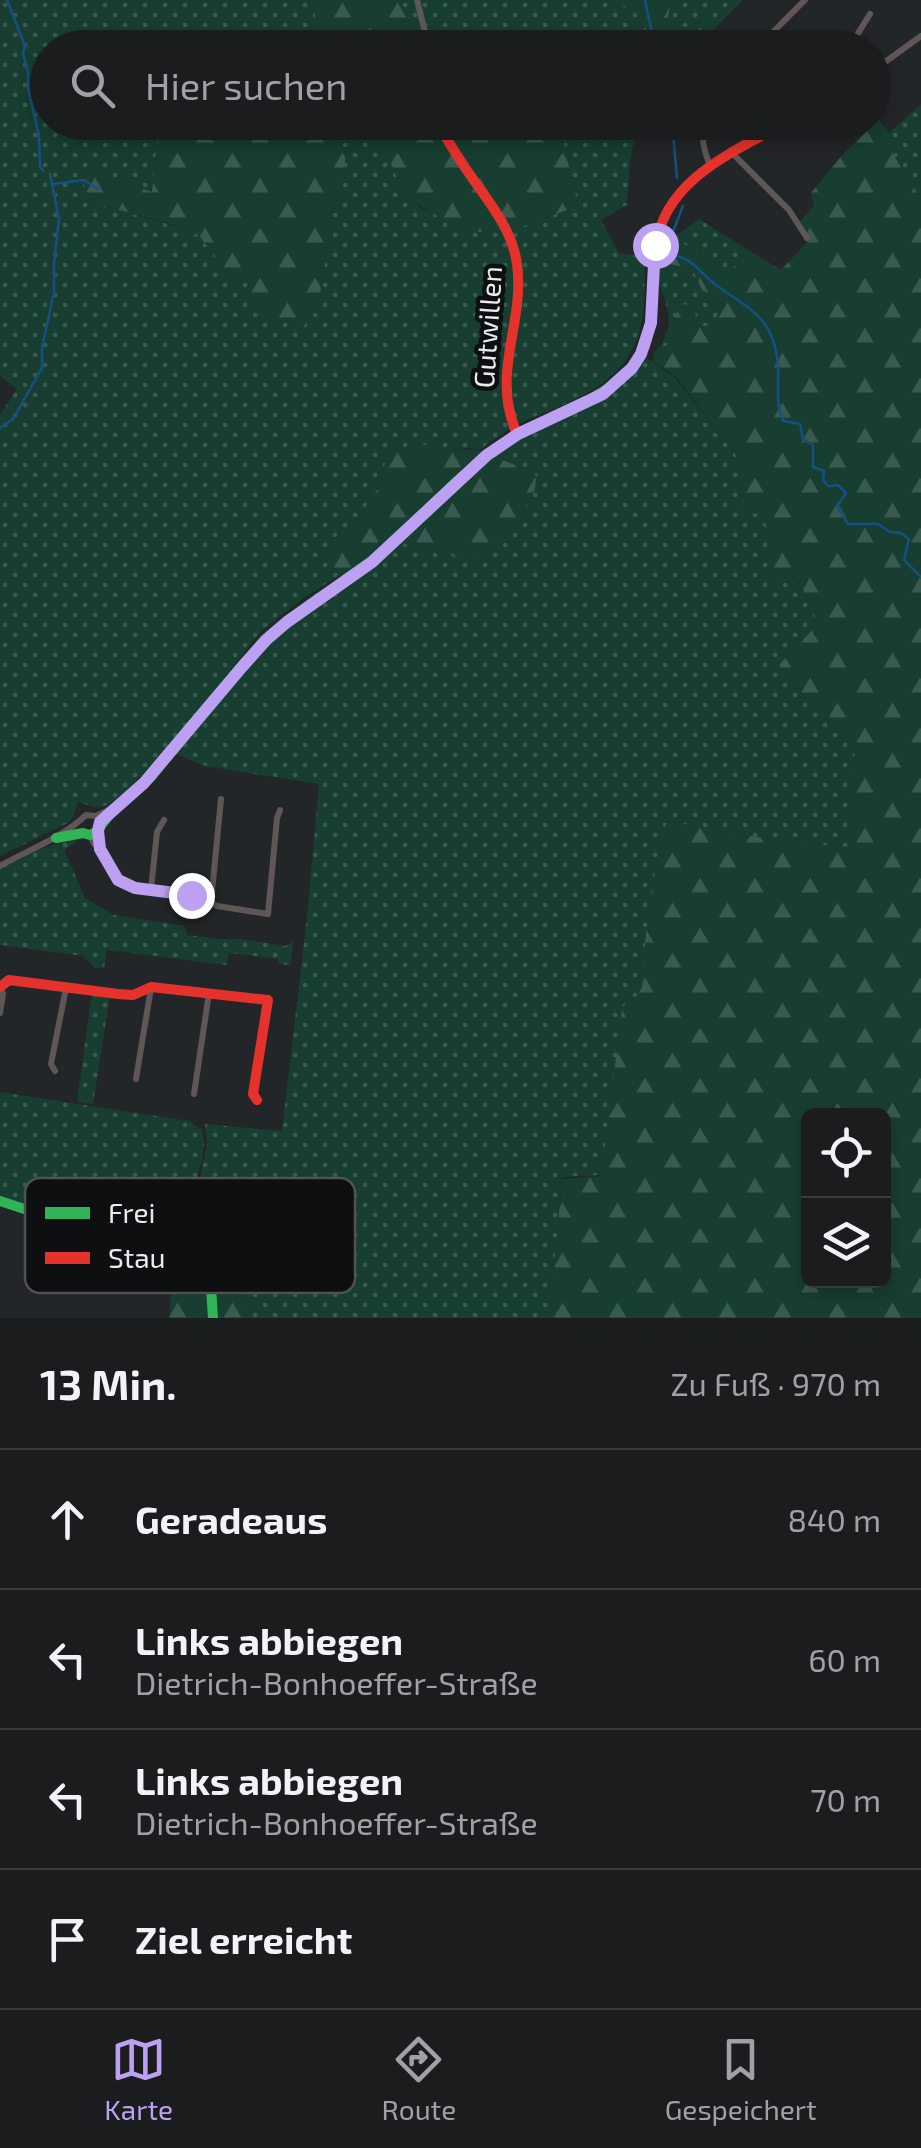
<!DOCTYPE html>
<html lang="de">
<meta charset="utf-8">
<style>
:root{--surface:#1a1c1e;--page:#27292b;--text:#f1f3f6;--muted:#9fa1a4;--line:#383a3c;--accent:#bca0f2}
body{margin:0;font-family:"Exo 2",sans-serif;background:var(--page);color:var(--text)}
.controls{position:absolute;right:30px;bottom:30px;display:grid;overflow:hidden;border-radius:15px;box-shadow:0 5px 15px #0003}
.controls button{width:90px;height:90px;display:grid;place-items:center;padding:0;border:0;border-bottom:2px solid var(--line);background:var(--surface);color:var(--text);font:50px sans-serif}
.stop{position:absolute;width:30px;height:30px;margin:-22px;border:8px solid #bca0f2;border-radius:50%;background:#fff}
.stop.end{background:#bca0f2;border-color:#fff;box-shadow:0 2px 10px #0008}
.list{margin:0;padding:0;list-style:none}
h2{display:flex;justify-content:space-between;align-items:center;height:130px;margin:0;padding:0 40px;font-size:42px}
h2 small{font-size:32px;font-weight:400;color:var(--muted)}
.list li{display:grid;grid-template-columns:65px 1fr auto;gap:30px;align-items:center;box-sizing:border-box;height:140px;padding:0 40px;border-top:2px solid var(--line)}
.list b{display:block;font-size:38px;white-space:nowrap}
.list p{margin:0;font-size:32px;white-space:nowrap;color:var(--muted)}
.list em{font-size:32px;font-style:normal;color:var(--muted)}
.icon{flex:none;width:55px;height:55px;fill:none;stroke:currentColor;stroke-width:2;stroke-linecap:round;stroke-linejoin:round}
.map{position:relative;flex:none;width:921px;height:1318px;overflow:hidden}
.search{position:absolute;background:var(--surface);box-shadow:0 5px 15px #0003;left:30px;right:30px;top:30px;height:110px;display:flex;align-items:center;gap:25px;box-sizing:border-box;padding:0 35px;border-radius:55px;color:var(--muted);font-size:38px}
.sheet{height:690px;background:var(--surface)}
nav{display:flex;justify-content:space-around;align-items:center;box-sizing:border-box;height:140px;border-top:2px solid var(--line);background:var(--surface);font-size:28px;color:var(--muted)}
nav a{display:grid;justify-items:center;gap:5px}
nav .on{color:var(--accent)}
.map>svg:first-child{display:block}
.grass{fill:url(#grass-dots)}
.forest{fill:url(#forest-firs);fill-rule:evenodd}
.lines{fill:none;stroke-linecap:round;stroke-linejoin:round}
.stream{stroke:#145082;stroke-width:2.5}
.street{stroke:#605657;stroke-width:6}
.fast{stroke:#30b455;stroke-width:10}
.jam{stroke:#e5322d;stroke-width:10}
.route{stroke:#bca0f2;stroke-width:12}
.labels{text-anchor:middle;stroke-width:9;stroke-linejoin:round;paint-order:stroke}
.street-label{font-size:28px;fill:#e9ecee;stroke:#0d0f10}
.key{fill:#0d0f10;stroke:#4f5153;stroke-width:2.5}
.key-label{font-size:28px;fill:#e9ecee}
</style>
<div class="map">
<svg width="921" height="1318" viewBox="0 0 921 1318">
<defs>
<pattern id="grass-dots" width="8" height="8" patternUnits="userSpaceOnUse" patternTransform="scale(2.5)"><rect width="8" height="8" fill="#173e30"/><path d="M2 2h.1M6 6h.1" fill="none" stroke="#395a4e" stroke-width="1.8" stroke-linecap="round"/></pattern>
<pattern id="forest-firs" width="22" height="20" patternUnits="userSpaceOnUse" patternTransform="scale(2.5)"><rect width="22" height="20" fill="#173e30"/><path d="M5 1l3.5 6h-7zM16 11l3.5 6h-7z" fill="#395a4e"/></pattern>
</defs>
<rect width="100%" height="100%" fill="#232628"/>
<!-- grass -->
<g class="grass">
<path d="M0 0H307L332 47 48 48V122L159 123 152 193 90 202 197 232 236 282H250L318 308 332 213 344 181 346 149 318 123H371L398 179 411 200 421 208 439 215 457 228 468 232 506 231 518 277 503 391 511 428 479 450 469 448 441 451 388 450 380 485 357 520 333 539 324 554 340 575 305 597 261 631 221 682 263 633 307 599 341 577 343 580 285 621 142 781 117 803 105 808 141 780 167 749C152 762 120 803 101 807 94 808 84 803 78 802L72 818 68 823 0 856V415L17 389 0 376Z"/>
<polygon points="401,0 611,0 635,10 650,47 425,47 407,18"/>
<polygon points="671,0 743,0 720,23 708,19 678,30 667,26"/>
<polygon points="921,104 921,199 892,152 889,133"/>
<path d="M449 123H638L630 160 627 205 601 220 619 253 645 257C644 282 646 312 638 336 620 390 561 404 514 426L506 391 519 304 510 231 578 206 559 123 460 140Z"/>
<polygon points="699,219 748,250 726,278 675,237"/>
<polygon points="657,260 693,270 702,290 722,302 717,328 696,325 674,333 667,346 661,346 668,328 669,318 664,296 657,280"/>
<polygon points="642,358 652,361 675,378 736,455 741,477 741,497 747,511 763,515 775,548 772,549 772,564 768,573 771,579 779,580 789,573 811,601 817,625 780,664 779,669 855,750 849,847 784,842 649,913 642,987 637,996 601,1175 562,1177 550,1318 250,1318 239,1271 212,1271 214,1212 209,1199 197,1193 207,1144 205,1124 282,1131 307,917 319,784 205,766 174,753 268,641 399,542 450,556 534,473 492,456 519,436 605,396"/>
<polygon points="73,838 76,842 64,850 85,898 114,915 184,926 187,935 219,939 242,939 285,946 293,942 290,966 279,963 278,959 229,953 226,965 107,950 104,968 95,968 83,956 0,945 0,868 20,856"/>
<polygon points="92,993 110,995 93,1104 77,1102"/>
<polygon points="0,1092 189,1121 202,1130 204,1144 202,1160 193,1193 188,1195 156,1241 145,1246 126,1244 0,1198"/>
</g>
<!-- forest -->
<g class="forest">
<polygon points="307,0 401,0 407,18 425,47 332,47"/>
<polygon points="611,0 671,0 667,25 678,30 708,19 720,23 698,47 650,47 635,10"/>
<path d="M879 120 889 133 892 152 921 199V1318H550L562 1179 601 1176 622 1010 628 998 637 996 642 987C645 932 651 877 666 824L674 822 784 842 849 847 855 750 779 669 780 664 817 625 811 601 790 573 779 580 771 579 768 573 772 564V549L774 547 763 516 747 511 743 506 741 497V477L736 455 676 377 653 361 654 352 661 346H667L674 333 678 304 695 305 696 325 716 328 722 302 702 290 693 270 659 261 660 247 675 237 725 278 748 250 781 270 810 239 799 222 814 206 811 193 844 153ZM808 1116H884V1280H808Z"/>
<polygon points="159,123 318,123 346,149 344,181 332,213 318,308 303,327 251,312 250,282 236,283 197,233 188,241 175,225 90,202 83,182 94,172 152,192"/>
<polygon points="371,123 449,123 460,140 559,123 578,206 510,231 469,232 457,228 411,200 398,179"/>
<path d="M428 444C450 457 463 444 486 453L370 559 343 580 324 554 333 539 357 520 380 485 388 450Z"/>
<path d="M492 456 535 473C543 502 497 538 478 557L450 556 399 542Z"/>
<polygon points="197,1208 202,1218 202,1240 205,1242 210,1318 169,1318 173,1265 169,1254 186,1212 188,1209"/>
<polygon points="239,1270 250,1318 215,1318 212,1271"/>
</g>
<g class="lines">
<!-- stream -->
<g class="stream">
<polyline points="7,0 25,46 23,53 28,72 28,88 39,136 40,166 43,171"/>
<polyline points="645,0 655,48"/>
<polyline points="672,122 677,178"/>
<polyline points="53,184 84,180 98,189"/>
<path d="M683 206 669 242 672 255C693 258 700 273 716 285 750 310 775 317 778 367 779 388 775 399 783 421L800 424 803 439 813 445V467L824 471 823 480 828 486 838 485 846 493 837 506 848 524H878L890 532 901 533 909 539 904 560 921 577"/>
<polyline points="0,428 13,419 42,368 42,348 54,292 54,263 59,219 50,174"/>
</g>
<!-- street -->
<g class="street">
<polyline points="417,0 429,48"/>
<polyline points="757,48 805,0"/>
<polyline points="849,48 870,14"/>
<polyline points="874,70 921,36"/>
<path d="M706 122C700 139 704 150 710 166"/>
<polyline points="732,153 789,210 807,238"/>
<polyline points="90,835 94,844 100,849 113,874 126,885 200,897 217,906 268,914 277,818 280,810"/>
<path d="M0 866C30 849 62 838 86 815L96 816 115 807"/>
<polyline points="151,889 157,832 164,820"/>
<polyline points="209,902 212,892 221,799"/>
<polyline points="0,1013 3,994 1,987"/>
<polyline points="55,1071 51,1064 66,988"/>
<polyline points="136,1079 151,988"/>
<polyline points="194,1094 209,993"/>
</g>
<!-- fast -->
<g class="fast">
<polyline points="56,838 83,833 90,835 96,832 111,813 150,778 240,668 278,629 370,564 457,481 495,449 521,432 587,401 614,385 630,371 645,346"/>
<polyline points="0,1201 88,1230 124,1248 145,1250 164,1239 184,1202 189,1198 200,1198 208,1206 209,1212 208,1242 213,1318"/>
</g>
<!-- jam -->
<g class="jam">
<path d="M437 122C446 138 456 154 466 169 486 199 512 227 517 264 525 326 490 372 517 434"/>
<path d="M645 346C656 313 650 279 656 245 666 178 734 152 787 122"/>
<polyline points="0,987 9,980 118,994 133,995 151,987 268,1000 253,1094 257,1100"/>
</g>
</g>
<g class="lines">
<!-- route -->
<polyline class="route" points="191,895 135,888 118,880 100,849 98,831 100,822 144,783 242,667 266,640 287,622 372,562 487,455 518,434 603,394 632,368 641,354 651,323 655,245"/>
</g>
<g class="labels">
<!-- street labels -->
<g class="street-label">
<text transform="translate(488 327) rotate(-86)" y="10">Gutwillen</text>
</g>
</g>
<!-- legend -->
<rect x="25" y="1178" width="330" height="115" rx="15" class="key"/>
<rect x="45" y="1207" width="45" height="12" fill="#30b455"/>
<rect x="45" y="1252" width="45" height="12" fill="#e5322d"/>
<g class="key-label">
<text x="108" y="1223">Frei</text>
<text x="108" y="1268">Stau</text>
</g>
</svg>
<div class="controls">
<button><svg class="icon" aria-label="locate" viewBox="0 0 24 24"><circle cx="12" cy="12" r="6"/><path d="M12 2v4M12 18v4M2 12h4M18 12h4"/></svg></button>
<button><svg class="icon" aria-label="layers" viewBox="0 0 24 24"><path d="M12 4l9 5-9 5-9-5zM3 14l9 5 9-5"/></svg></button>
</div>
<div class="stop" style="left:655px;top:245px"></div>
<div class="stop end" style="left:191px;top:895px"></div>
<div class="search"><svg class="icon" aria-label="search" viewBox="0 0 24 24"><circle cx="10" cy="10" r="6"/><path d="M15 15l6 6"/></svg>Hier suchen</div>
</div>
<section class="sheet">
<h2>13 Min.<small>Zu Fuß · 970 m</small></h2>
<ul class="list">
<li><svg class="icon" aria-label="ahead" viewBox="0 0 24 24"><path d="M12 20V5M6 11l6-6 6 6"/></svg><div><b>Geradeaus</b></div><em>840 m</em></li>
<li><svg class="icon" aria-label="left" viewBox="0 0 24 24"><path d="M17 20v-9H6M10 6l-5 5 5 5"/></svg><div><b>Links abbiegen</b><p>Dietrich-Bonhoeffer-Straße</p></div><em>60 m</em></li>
<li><svg class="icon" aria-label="left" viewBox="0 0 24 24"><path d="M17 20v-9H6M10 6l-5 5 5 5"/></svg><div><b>Links abbiegen</b><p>Dietrich-Bonhoeffer-Straße</p></div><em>70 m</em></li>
<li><svg class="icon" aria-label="arrive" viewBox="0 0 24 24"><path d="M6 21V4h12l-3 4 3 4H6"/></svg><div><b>Ziel erreicht</b></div></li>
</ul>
</section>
<nav>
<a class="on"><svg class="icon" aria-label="map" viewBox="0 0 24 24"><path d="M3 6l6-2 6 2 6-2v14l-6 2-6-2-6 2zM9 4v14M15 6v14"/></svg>Karte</a>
<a><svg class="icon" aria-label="directions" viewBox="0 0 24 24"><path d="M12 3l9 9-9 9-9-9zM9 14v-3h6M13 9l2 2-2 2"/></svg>Route</a>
<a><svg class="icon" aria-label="saved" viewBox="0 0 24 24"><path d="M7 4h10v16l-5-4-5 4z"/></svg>Gespeichert</a>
</nav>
